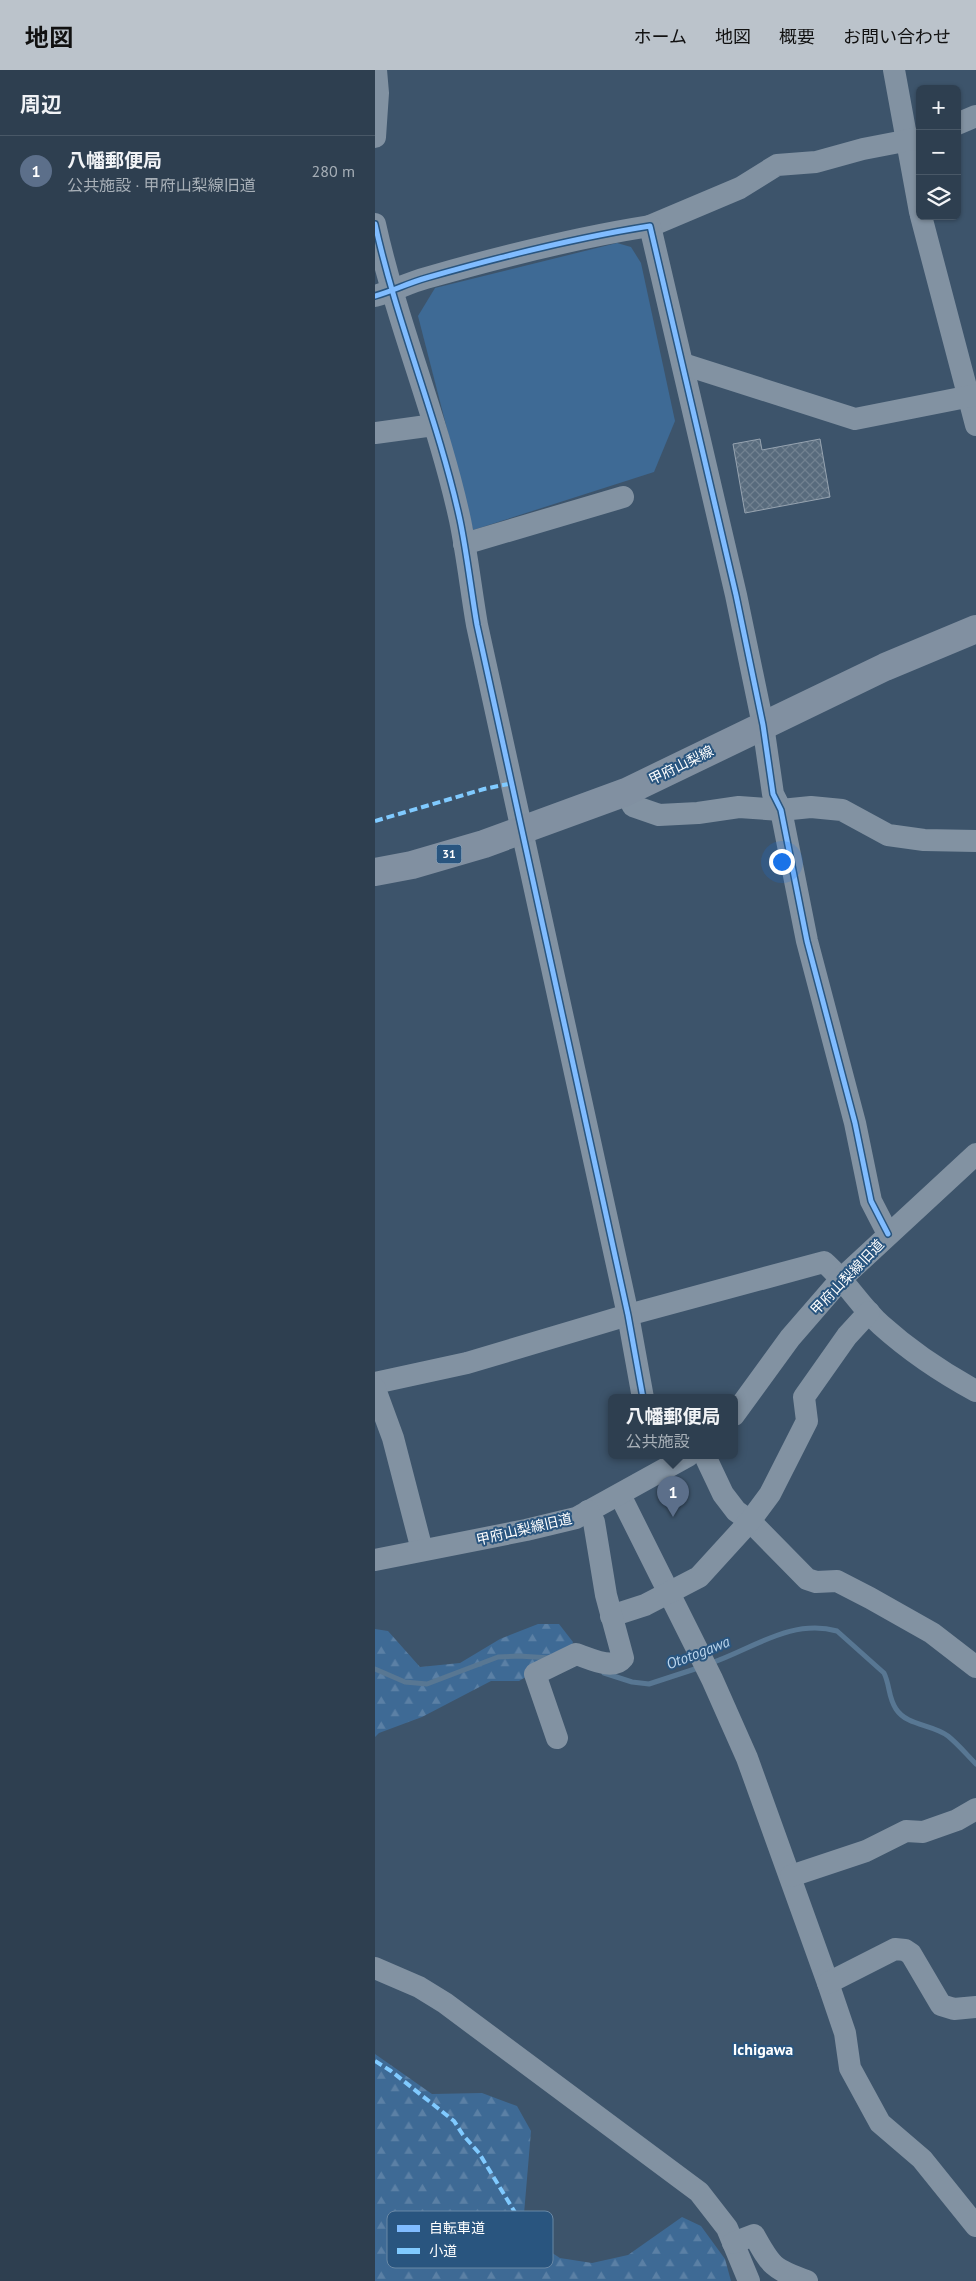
<!DOCTYPE html>
<html lang="ja">
<meta charset="utf-8">
<style>
:root{--surface:#2e3f50;--page:#3a4a5a;--text:#f1f3f6;--muted:#a7afb7;--line:#495867;--accent:#bbc3cb}
body{margin:0;font-family:"PT Sans","Noto Sans JP",sans-serif;background:var(--page);color:var(--text)}
.controls{position:absolute;right:15px;top:15px;display:grid;overflow:hidden;border-radius:8px;box-shadow:0 1px 4px #0004}
.controls button{width:45px;height:45px;display:grid;place-items:center;padding:0;border:0;border-bottom:1px solid var(--line);background:var(--surface);color:var(--text);font:25px sans-serif}
.you{position:absolute;left:406px;top:791px;width:18px;height:18px;margin:-12px;border:4px solid #fff;border-radius:50%;background:#1a73e8;box-shadow:0 0 0 8px #1a73e833}
.badge{display:grid;place-items:center;width:32px;height:32px;border-radius:50%;background:var(--accent);color:#fff;font-size:16px;font-weight:700}
.pin{position:absolute;translate:-50% -41px;filter:drop-shadow(0 1px 2px #0008)}
.pin::after{content:'';position:absolute;top:26px;width:18px;height:15px;background:inherit;clip-path:polygon(0 0,100% 0,50% 100%)}
.popup{position:absolute;left:233px;top:1324px;width:130px;height:65px;box-sizing:border-box;display:grid;place-content:center;border-radius:8px;background:var(--surface);filter:drop-shadow(0 1px 4px #0005);font-size:16px;white-space:nowrap;color:var(--muted)}
.popup b{font-size:19px;color:var(--text)}
.popup::after{content:'';position:absolute;left:50%;top:100%;margin-left:-10px;border:10px solid transparent;border-top-color:var(--surface)}
.list{margin:0;padding:0;list-style:none}
h2{display:flex;justify-content:space-between;align-items:center;height:65px;margin:0;padding:0 20px;font-size:21px}
h2 small{font-size:16px;font-weight:400;color:var(--muted)}
.list li{display:grid;grid-template-columns:32px 1fr auto;gap:15px;align-items:center;box-sizing:border-box;height:70px;padding:0 20px;border-top:1px solid var(--line)}
.list b{display:block;font-size:19px;white-space:nowrap}
.list p{margin:0;font-size:16px;white-space:nowrap;color:var(--muted)}
.list em{font-size:16px;font-style:normal;color:var(--muted)}
.icon{flex:none;width:28px;height:28px;fill:none;stroke:currentColor;stroke-width:2;stroke-linecap:round;stroke-linejoin:round}
.map{position:relative;flex:none;width:601px;height:2211px;overflow:hidden}
header{display:flex;align-items:center;gap:30px;box-sizing:border-box;height:70px;padding:0 25px;background:var(--accent);color:#111}
header strong{font-size:24px}
nav{display:flex;gap:28px;margin-inline-start:auto;font-size:18px}
main{display:flex}
aside{flex:1;background:var(--surface)}
.map>svg:first-child{display:block}
.forest{fill:url(#forest-firs)}
.green{fill:#3e6a95}
.lines{fill:none;stroke-linecap:round;stroke-linejoin:round}
.stream{stroke:#587793;stroke-width:5}
.building{fill:url(#building-cross-hatch);stroke:#96a3b0}
.minor{stroke:#8292a2;stroke-width:22}
.major{stroke:#8190a1;stroke-width:28}
.quiet{stroke:#80caff;stroke-width:4;stroke-dasharray:8 4;stroke-linecap:butt}
.cycleway-casing{stroke:#29557f;stroke-width:8}
.cycleway{stroke:#80bcff;stroke-width:5}
.labels{text-anchor:middle;stroke-width:4;stroke-linejoin:round;paint-order:stroke}
.shield{fill:#29557f;stroke:#bfccd9;stroke-width:1}
.shield-label{font-size:12px;font-weight:bold;fill:#fff}
.street-label{font-size:14px;fill:#fff;stroke:#29557f}
.water-label{font-size:15px;font-style:italic;fill:#bbd5ed;stroke:#29557f}
.quarter-label{font-size:16px;font-weight:bold;fill:#fff;stroke:#29557f}
.key{fill:#29557f;stroke:#6988a5;stroke-width:1}
.key-label{font-size:14px;fill:#fff}
</style>
<header>
<strong>地図</strong>
<nav><a>ホーム</a><a>地図</a><a>概要</a><a>お問い合わせ</a></nav>
</header>
<main>
<aside>
<h2>周辺<small></small></h2>
<ul class="list">
<li><span class="badge" style="background:#5c6f8a">1</span><div><b>八幡郵便局</b><p>公共施設 · 甲府山梨線旧道</p></div><em>280 m</em></li>
</ul>
</aside>
<div class="map">
<svg width="601" height="2211" viewBox="0 0 601 2211">
<defs>
<pattern id="forest-firs" width="22" height="20" patternUnits="userSpaceOnUse" patternTransform="scale(1.25)"><rect width="22" height="20" fill="#3e6a95"/><path d="M5 1l3.5 6h-7zM16 11l3.5 6h-7z" fill="#5b80a5"/></pattern>
<pattern id="building-cross-hatch" width="8" height="8" patternUnits="userSpaceOnUse" patternTransform="scale(1.25)"><rect width="8" height="8" fill="#586b7d"/><path d="M0 0l8 8M0 8l8-8" fill="none" stroke="#718190"/></pattern>
</defs>
<rect width="100%" height="100%" fill="#3d546b"/>
<!-- forest -->
<g class="forest">
<polygon points="163,1554 184,1554 198,1572 194,1582 144,1611 116,1611 47,1647 4,1663 0,1667 0,1559 13,1561 45,1597 85,1593 125,1569"/>
<polygon points="0,1984 57,2024 107,2023 142,2036 156,2061 149,2144 168,2177 185,2188 217,2193 253,2185 307,2147 326,2156 350,2189 356,2211 0,2211"/>
</g>
<!-- green -->
<polygon class="green" points="242,173 256,177 266,193 300,351 279,402 98,460 43,246 60,218"/>
<g class="lines">
<!-- stream -->
<g class="stream">
<path d="M336 1593C377 1579 417 1548 462 1561L509 1603C515 1615 513 1627 521 1639 532 1656 557 1654 573 1666 583 1674 592 1685 601 1694"/>
<polyline points="0,1599 30,1612 52,1614 123,1587 144,1586 175,1588"/>
<polyline points="229,1603 257,1612 274,1614 326,1597"/>
</g>
</g>
<!-- building -->
<polygon class="building" points="385,369 387,380 445,369 455,427 370,443 358,374"/>
<g class="lines">
<!-- minor -->
<g class="minor">
<polyline points="519,0 545,142"/>
<polyline points="582,54 601,46"/>
<polyline points="0,67 3,23 1,0"/>
<polyline points="546,146 601,355"/>
<path d="M0 154C22 254 63 349 85 450 92 484 96 520 102 555L253 1245 268 1328"/>
<polyline points="275,156 365,118 402,95 441,92 488,79 545,68"/>
<path d="M0 226C18 221 33 213 51 208 124 187 199 168 275 156L361 525 388 655 398 724 406 740 432 871 480 1053 496 1131 513 1164"/>
<polyline points="308,294 480,349 601,325"/>
<polyline points="0,363 59,355"/>
<polyline points="89,474 248,427"/>
<polyline points="251,722 258,736 284,745 323,743 364,737 406,740 436,737 467,740 513,765 549,770 601,771"/>
<path d="M0 1313 92 1293 253 1245 449 1192C471 1211 485 1236 506 1255 536 1282 566 1302 601 1321"/>
<polyline points="0,1319 18,1368 47,1480"/>
<polyline points="359,1345 415,1268 467,1208 601,1084"/>
<polyline points="330,1386 348,1424 361,1441 375,1451 432,1509 441,1512 462,1511 495,1528 557,1563 601,1597"/>
<polyline points="245,1425 337,1609 372,1688 453,1913 470,1963 475,1998 505,2053 547,2089 601,2156"/>
<polyline points="0,1490 151,1460 201,1448 313,1386"/>
<polyline points="236,1546 270,1535 324,1507 375,1451 395,1424 432,1351 429,1327 472,1266 494,1242"/>
<path d="M182 1668 160 1604 201 1584C214 1588 238 1601 248 1588L231 1525 219 1452 213 1441"/>
<polyline points="416,1806 491,1781 531,1761 548,1762 582,1750 601,1739"/>
<polyline points="0,1898 44,1917 70,1933 324,2122 352,2158 374,2211"/>
<polyline points="453,1913 520,1879 530,1880 536,1884 566,1935 579,1939 601,1937"/>
<path d="M358 2173 379 2165C396 2196 398 2199 432 2211"/>
</g>
<!-- major -->
<polyline class="major" points="0,802 37,795 109,774 251,722 510,597 601,559"/>
<!-- quiet -->
<g class="quiet">
<polyline points="0,751 109,719 138,713"/>
<polyline points="0,1991 16,2001 79,2051 88,2065 104,2083 147,2154 163,2187 117,2177"/>
</g>
<!-- cycleway casing -->
<g class="cycleway-casing">
<g id="cycleway">
<path d="M0 154C22 254 63 349 85 450 92 484 96 520 102 555L253 1245 268 1328"/>
<path d="M0 226C18 221 33 213 51 208 124 187 199 168 275 156L361 525 388 655 398 724 406 740 432 871 480 1053 496 1131 513 1164"/>
</g>
</g>
<!-- cycleway -->
<use href="#cycleway" class="cycleway"/>
</g>
<g class="labels">
<!-- shield labels -->
<rect class="shield" x="61.5" y="774.5" width="25" height="19" rx="4"/>
<g class="shield-label">
<text x="74" y="788">31</text>
</g>
<!-- street labels -->
<g class="street-label">
<text transform="translate(306 695) rotate(-26)" y="5">甲府山梨線</text>
<text transform="translate(472 1207) rotate(-46)" y="5">甲府山梨線旧道</text>
<text transform="translate(149 1459) rotate(-13)" y="5">甲府山梨線旧道</text>
</g>
<!-- water labels -->
<g class="water-label">
<text transform="translate(323 1583) rotate(-21)" y="5">Ototogawa</text>
</g>
<!-- quarter labels -->
<g class="quarter-label">
<text x="388" y="1985">Ichigawa</text>
</g>
</g>
<!-- legend -->
<rect x="12" y="2141" width="166" height="57" rx="8" class="key"/>
<rect x="22" y="2155" width="23" height="7" fill="#80bcff"/>
<rect x="22" y="2178" width="23" height="6" fill="#80caff"/>
<g class="key-label">
<text x="54" y="2163">自転車道</text>
<text x="54" y="2186">小道</text>
</g>
</svg>
<div class="controls">
<button>+</button>
<button>−</button>
<button><svg class="icon" aria-label="layers" viewBox="0 0 24 24"><path d="M12 4l9 5-9 5-9-5zM3 14l9 5 9-5"/></svg></button>
</div>
<div class="you"></div>
<div class="pin badge" style="left:298px;top:1447px;background:#5c6f8a">1</div>
<div class="popup"><b>八幡郵便局</b>公共施設</div>
</div>
</main>
